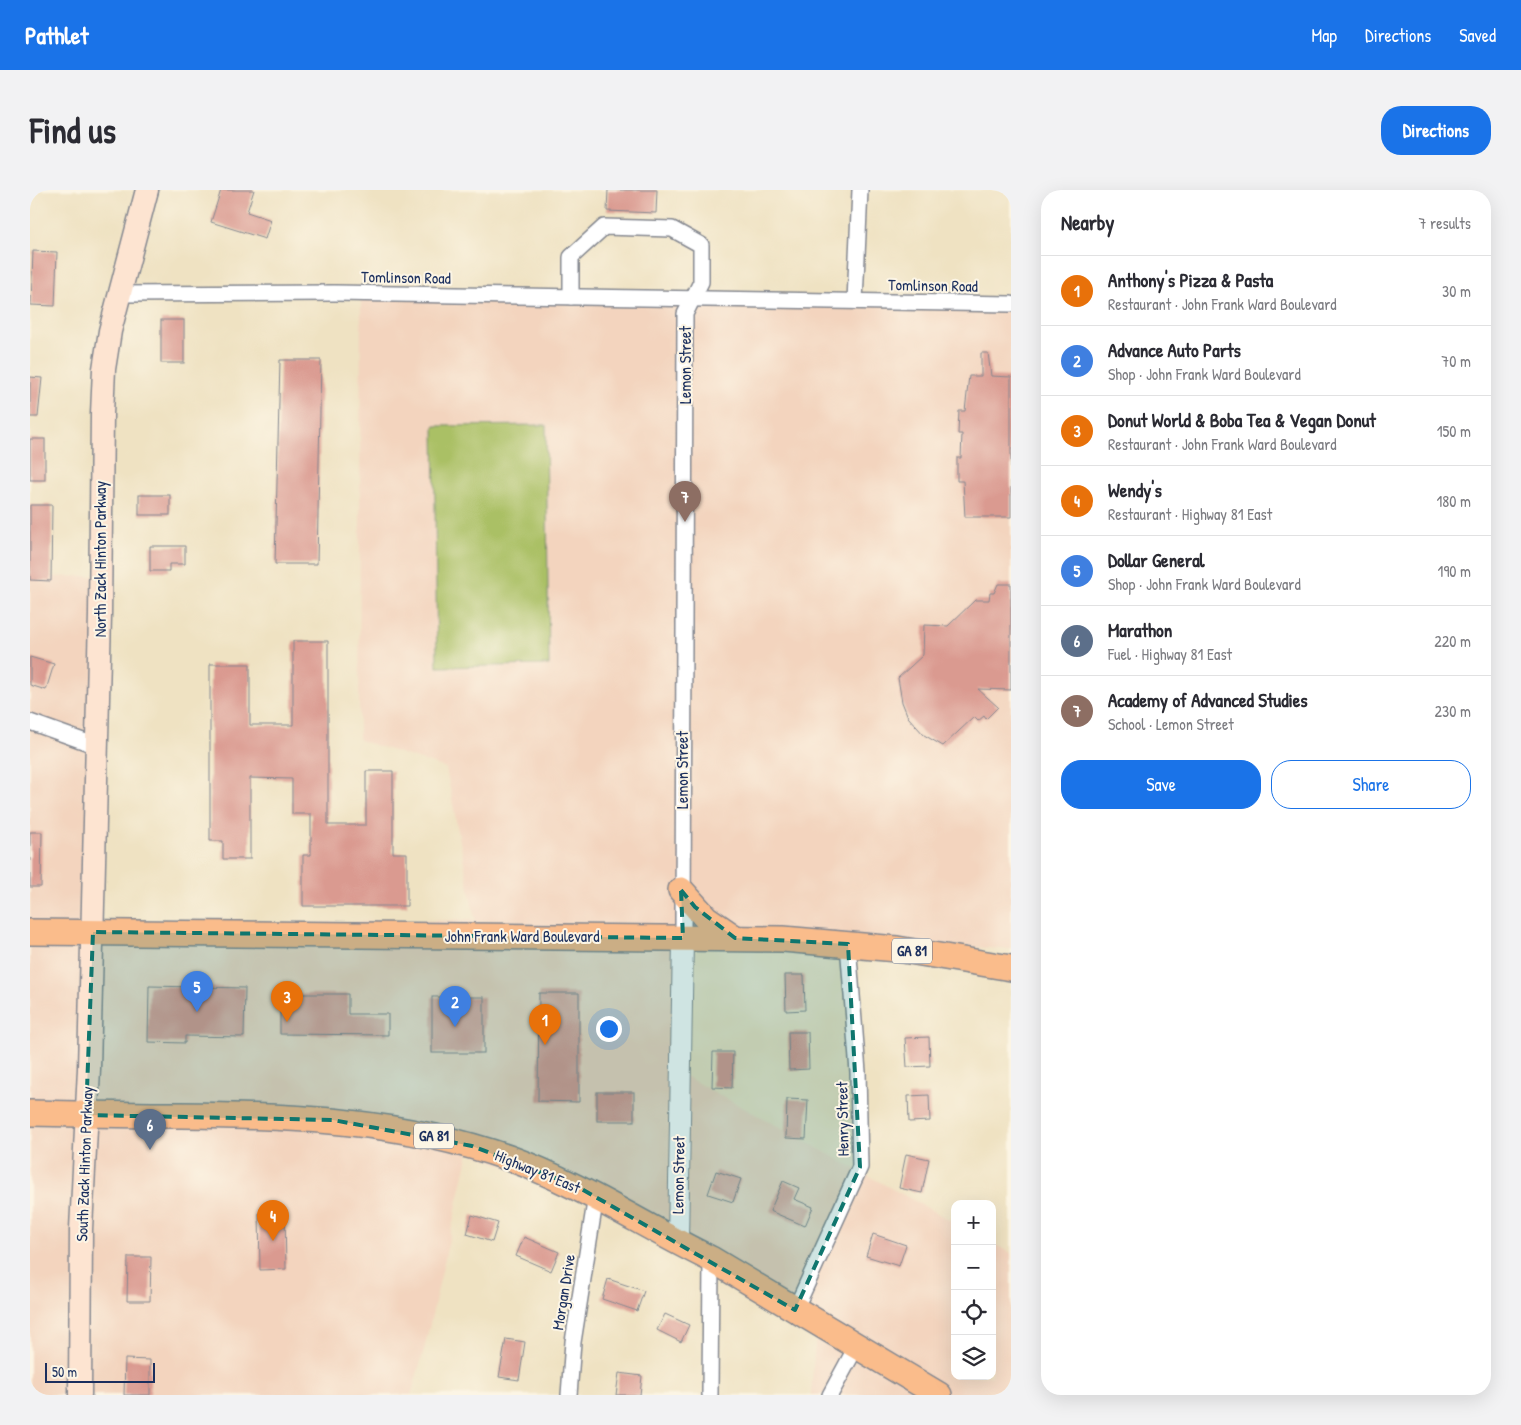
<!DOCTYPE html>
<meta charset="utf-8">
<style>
:root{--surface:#fff;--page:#f2f2f3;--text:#2b2b33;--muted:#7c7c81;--line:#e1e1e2;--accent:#1a73e8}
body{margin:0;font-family:"Patrick Hand",sans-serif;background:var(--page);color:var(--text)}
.controls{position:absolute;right:15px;bottom:15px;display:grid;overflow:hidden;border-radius:10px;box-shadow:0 5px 20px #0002}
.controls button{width:45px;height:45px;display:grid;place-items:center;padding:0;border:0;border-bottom:1px solid var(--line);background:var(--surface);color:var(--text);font:25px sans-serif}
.scale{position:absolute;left:15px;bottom:12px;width:110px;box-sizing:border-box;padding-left:5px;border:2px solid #1b2f5e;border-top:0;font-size:14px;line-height:18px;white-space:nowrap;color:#1b2f5e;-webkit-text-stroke:4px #fcf5e5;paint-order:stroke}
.you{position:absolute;left:578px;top:838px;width:18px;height:18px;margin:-12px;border:4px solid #fff;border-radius:50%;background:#1a73e8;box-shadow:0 0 0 8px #1a73e833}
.badge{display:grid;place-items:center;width:32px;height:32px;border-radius:50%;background:var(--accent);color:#fff;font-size:16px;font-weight:700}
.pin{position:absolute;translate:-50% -41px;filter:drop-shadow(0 1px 2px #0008)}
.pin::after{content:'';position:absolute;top:26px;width:18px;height:15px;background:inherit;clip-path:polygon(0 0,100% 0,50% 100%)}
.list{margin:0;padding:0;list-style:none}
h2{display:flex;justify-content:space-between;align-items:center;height:65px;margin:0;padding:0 20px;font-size:21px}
h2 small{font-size:16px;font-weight:400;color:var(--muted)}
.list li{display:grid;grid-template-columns:32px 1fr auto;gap:15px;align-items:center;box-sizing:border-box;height:70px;padding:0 20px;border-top:1px solid var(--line)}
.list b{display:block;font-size:19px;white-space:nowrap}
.list p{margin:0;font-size:16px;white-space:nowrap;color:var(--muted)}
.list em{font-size:16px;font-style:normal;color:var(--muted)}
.actions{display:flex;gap:10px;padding:15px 20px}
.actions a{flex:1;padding:11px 0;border:1px solid var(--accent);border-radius:20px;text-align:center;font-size:18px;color:var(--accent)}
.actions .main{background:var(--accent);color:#fff}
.icon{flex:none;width:28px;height:28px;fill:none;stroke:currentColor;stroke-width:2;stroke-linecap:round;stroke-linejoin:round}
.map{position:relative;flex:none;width:981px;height:1205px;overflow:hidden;border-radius:20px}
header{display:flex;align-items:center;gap:30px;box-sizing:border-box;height:70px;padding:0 25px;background:var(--accent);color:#fff}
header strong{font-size:24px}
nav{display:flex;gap:28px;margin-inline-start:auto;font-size:18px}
.intro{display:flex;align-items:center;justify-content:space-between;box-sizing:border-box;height:120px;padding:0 30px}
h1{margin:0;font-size:35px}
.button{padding:12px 22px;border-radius:20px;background:var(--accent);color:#fff;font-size:18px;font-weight:700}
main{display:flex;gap:30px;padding:0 30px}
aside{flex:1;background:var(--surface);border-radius:20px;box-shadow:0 5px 20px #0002}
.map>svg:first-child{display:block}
.built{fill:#f3d4be}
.green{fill:#aac065;stroke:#627862}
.building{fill:#da9a90}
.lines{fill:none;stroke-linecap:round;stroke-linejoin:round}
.minor-casing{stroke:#858890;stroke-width:18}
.tertiary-casing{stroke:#858890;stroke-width:22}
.secondary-casing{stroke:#858890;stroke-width:25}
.primary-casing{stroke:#858890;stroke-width:28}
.minor{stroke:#fff;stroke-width:15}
.tertiary{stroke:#fff;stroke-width:20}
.secondary{stroke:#fde4d1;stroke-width:22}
.primary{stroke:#fabc8b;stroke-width:25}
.marked{fill:#0f766e;fill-opacity:0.2;stroke:#0f766e;stroke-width:4;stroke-dasharray:10 6;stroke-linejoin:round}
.labels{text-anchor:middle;stroke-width:4;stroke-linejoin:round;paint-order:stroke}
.shield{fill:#fcf5e5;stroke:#5e6a86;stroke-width:1}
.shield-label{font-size:15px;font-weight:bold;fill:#1b2f5e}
.street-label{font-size:16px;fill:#1b2f5e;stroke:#fcf5e5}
</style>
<header>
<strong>Pathlet</strong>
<nav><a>Map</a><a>Directions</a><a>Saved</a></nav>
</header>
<div class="intro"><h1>Find us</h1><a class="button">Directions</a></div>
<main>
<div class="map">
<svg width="981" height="1205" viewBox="0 0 981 1205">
<rect width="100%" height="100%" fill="#fcf5e5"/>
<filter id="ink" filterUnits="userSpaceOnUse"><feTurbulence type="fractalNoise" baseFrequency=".02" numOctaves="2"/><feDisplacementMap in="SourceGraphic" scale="10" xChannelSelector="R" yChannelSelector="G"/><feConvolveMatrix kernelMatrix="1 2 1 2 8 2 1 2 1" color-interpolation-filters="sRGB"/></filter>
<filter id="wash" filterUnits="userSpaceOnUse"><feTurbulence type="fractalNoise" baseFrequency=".0096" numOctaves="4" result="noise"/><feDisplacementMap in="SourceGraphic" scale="20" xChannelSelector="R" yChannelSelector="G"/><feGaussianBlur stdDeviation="1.12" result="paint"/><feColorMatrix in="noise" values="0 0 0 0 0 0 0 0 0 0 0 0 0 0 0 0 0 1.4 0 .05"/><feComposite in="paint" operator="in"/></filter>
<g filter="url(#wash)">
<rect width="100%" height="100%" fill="#efe2c2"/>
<!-- built -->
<polygon class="built" points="331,108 981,114 981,759 754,749 653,748 653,885 925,1033 925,1186 962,1186 962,1053 981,1063 981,1205 781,1205 787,1127 637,1039 439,962 394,1160 381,1205 0,1205 0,387 70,386 60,736 445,730 416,578 329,550"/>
<!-- green -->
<polygon class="green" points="516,235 519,475 407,477 404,236"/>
<g id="blocks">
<!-- building -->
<g class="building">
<polygon points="191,0 224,0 217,22 241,30 235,49 181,32"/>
<polygon points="578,0 627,0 626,23 577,21"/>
<polygon points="3,61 27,62 25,116 1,115"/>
<rect x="131" y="130" width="23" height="43"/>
<polygon points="951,163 958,163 961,186 981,187 981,327 935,327 933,291 927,291 927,268 931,268 932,244 928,244 929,221 935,221 939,186 951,186"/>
<polygon points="250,170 291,170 287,374 245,374"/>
<polygon points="0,187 12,188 8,227 0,227"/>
<rect x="0" y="249" width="15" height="41"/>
<rect x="109" y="305" width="31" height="20"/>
<polygon points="0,315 22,315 21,391 0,390"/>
<polygon points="120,356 155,356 155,374 139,374 139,381 120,381"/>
<polygon points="968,394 981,394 981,500 948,499 968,517 956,529 954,526 948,531 944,527 913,556 894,545 878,527 872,512 868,488 893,465 894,435 918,436 945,410 959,410 960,403 964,403"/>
<polygon points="263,451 298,451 298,635 336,635 336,581 363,581 363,663 377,663 377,716 273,716 273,665 281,665 281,624 262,624 262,589 220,588 220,669 193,669 193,651 180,651 180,474 220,474 220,535 263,535"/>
<polygon points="0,467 24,474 16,500 0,495"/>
<polygon points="0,642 12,642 11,697 0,697"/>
<polygon points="755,785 774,785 775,820 756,821"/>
<polygon points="119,796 215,798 214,847 155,846 155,853 118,852"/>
<polygon points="509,803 549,803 549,912 508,911"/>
<polygon points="250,804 318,804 318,824 358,824 358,845 250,844"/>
<rect x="402" y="807" width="52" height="56"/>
<polygon points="758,842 778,842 779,879 759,880"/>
<polygon points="899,847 900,876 877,877 875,848"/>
<polygon points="683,862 703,862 702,898 682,897"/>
<rect x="567" y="902" width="37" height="29"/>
<polygon points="899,905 900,931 879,932 878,906"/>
<polygon points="757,909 778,910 776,949 756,948"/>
<polygon points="876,964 899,969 892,1003 869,998"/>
<polygon points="686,981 711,989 703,1012 678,1004"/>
<polygon points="753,991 769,998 764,1009 783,1017 775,1036 740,1021"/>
<polygon points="229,1023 255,1023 256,1079 230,1080"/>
<polygon points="442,1025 468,1033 462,1052 437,1044"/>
<polygon points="843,1044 876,1055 869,1076 836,1066"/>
<polygon points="494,1047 529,1062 521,1081 486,1066"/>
<polygon points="98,1067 121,1067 120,1111 97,1111"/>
<polygon points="578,1089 614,1101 607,1121 572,1109"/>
<polygon points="635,1124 659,1135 651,1152 627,1140"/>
<polygon points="476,1149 495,1152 489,1190 469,1187"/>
<polygon points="95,1169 120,1170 120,1205 94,1205"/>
<polygon points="589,1183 612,1186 610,1205 586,1205"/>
</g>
</g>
</g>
<g filter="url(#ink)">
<use href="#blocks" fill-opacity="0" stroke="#858890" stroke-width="1"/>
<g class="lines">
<!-- minor casing -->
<g class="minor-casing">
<g id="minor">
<polyline points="89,104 305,103 981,114"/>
<polyline points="541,107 541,67 574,37 642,39 671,55 671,92 655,124 653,748"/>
<polyline points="825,111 830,0"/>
<polyline points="0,532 67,556"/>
<polyline points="765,1120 830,977 828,882 818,754"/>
<polyline points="539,1205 543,1152 566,1006"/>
<polyline points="680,1205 681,1069"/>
<polyline points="800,1205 826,1157"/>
</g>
</g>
<!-- tertiary casing -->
<g class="tertiary-casing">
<polyline id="tertiary" points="648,1053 653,748"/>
</g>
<!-- secondary casing -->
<g class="secondary-casing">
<polyline id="secondary" points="50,1205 51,1039 59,879 70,425 72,224 74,179 80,141 117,0"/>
</g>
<!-- primary casing -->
<g class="primary-casing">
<g id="primary">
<polyline points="651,700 676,728 705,748"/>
<polyline points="0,742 753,749 867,759 981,778"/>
<path d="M0 923C50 924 101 925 151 925 263 926 372 930 479 968 551 994 613 1036 681 1069L909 1205"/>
</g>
</g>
<!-- minor -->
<use href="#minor" class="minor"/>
<!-- tertiary -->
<use href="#tertiary" class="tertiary"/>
<!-- secondary -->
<use href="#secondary" class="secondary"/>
<!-- primary -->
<use href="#primary" class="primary"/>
</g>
</g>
<!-- marked area -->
<path class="marked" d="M651 700 665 717 705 748 818 754 830 977 765 1120 548 997 442 956 303 930 56 925 63 742 653 748Z"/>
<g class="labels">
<!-- shield labels -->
<g class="shield">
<rect x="862" y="748.5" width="40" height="25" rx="4"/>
<rect x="384" y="933.5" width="40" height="25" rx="4"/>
</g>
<g class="shield-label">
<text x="882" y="766">GA 81</text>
<text x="404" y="951">GA 81</text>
</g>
<!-- street labels -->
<g class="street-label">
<text transform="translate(376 87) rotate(1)" y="6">Tomlinson Road</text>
<text transform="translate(903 95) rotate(1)" y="6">Tomlinson Road</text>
<text transform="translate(655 175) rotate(-90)" y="6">Lemon Street</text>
<text transform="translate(70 369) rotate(-90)" y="6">North Zack Hinton Parkway</text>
<text transform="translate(652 580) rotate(-90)" y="6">Lemon Street</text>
<text x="492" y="752">John Frank Ward Boulevard</text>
<text transform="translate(812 929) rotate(-91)" y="6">Henry Street</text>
<text transform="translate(54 974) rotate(-88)" y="6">South Zack Hinton Parkway</text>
<text transform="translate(508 981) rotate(22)" y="6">Highway 81 East</text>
<text transform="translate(648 985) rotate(-89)" y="6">Lemon Street</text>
<text transform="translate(533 1102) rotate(-81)" y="6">Morgan Drive</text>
</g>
</g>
</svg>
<div class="controls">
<button>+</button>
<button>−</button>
<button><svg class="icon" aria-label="locate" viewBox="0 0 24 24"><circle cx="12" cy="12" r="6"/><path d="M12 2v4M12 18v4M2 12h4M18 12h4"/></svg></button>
<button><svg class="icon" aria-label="layers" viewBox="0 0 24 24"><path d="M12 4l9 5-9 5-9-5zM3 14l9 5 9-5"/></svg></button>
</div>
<div class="scale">50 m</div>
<div class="you"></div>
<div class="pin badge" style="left:515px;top:855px;background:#e8710a">1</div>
<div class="pin badge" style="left:425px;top:837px;background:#3f7fe0">2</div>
<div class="pin badge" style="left:257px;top:832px;background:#e8710a">3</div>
<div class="pin badge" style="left:243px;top:1051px;background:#e8710a">4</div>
<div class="pin badge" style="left:167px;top:822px;background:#3f7fe0">5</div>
<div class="pin badge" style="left:120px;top:960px;background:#5c6f8a">6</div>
<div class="pin badge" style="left:655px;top:332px;background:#8d6e63">7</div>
</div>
<aside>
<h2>Nearby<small>7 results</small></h2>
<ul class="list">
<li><span class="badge" style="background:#e8710a">1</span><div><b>Anthony's Pizza &amp; Pasta</b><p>Restaurant · John Frank Ward Boulevard</p></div><em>30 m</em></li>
<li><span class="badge" style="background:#3f7fe0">2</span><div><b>Advance Auto Parts</b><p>Shop · John Frank Ward Boulevard</p></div><em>70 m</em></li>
<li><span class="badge" style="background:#e8710a">3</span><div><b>Donut World &amp; Boba Tea &amp; Vegan Donut</b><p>Restaurant · John Frank Ward Boulevard</p></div><em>150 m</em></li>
<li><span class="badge" style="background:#e8710a">4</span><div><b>Wendy's</b><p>Restaurant · Highway 81 East</p></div><em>180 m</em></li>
<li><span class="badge" style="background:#3f7fe0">5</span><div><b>Dollar General</b><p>Shop · John Frank Ward Boulevard</p></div><em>190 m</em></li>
<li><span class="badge" style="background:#5c6f8a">6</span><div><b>Marathon</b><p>Fuel · Highway 81 East</p></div><em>220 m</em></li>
<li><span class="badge" style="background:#8d6e63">7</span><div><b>Academy of Advanced Studies</b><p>School · Lemon Street</p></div><em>230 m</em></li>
</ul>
<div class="actions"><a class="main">Save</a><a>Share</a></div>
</aside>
</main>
